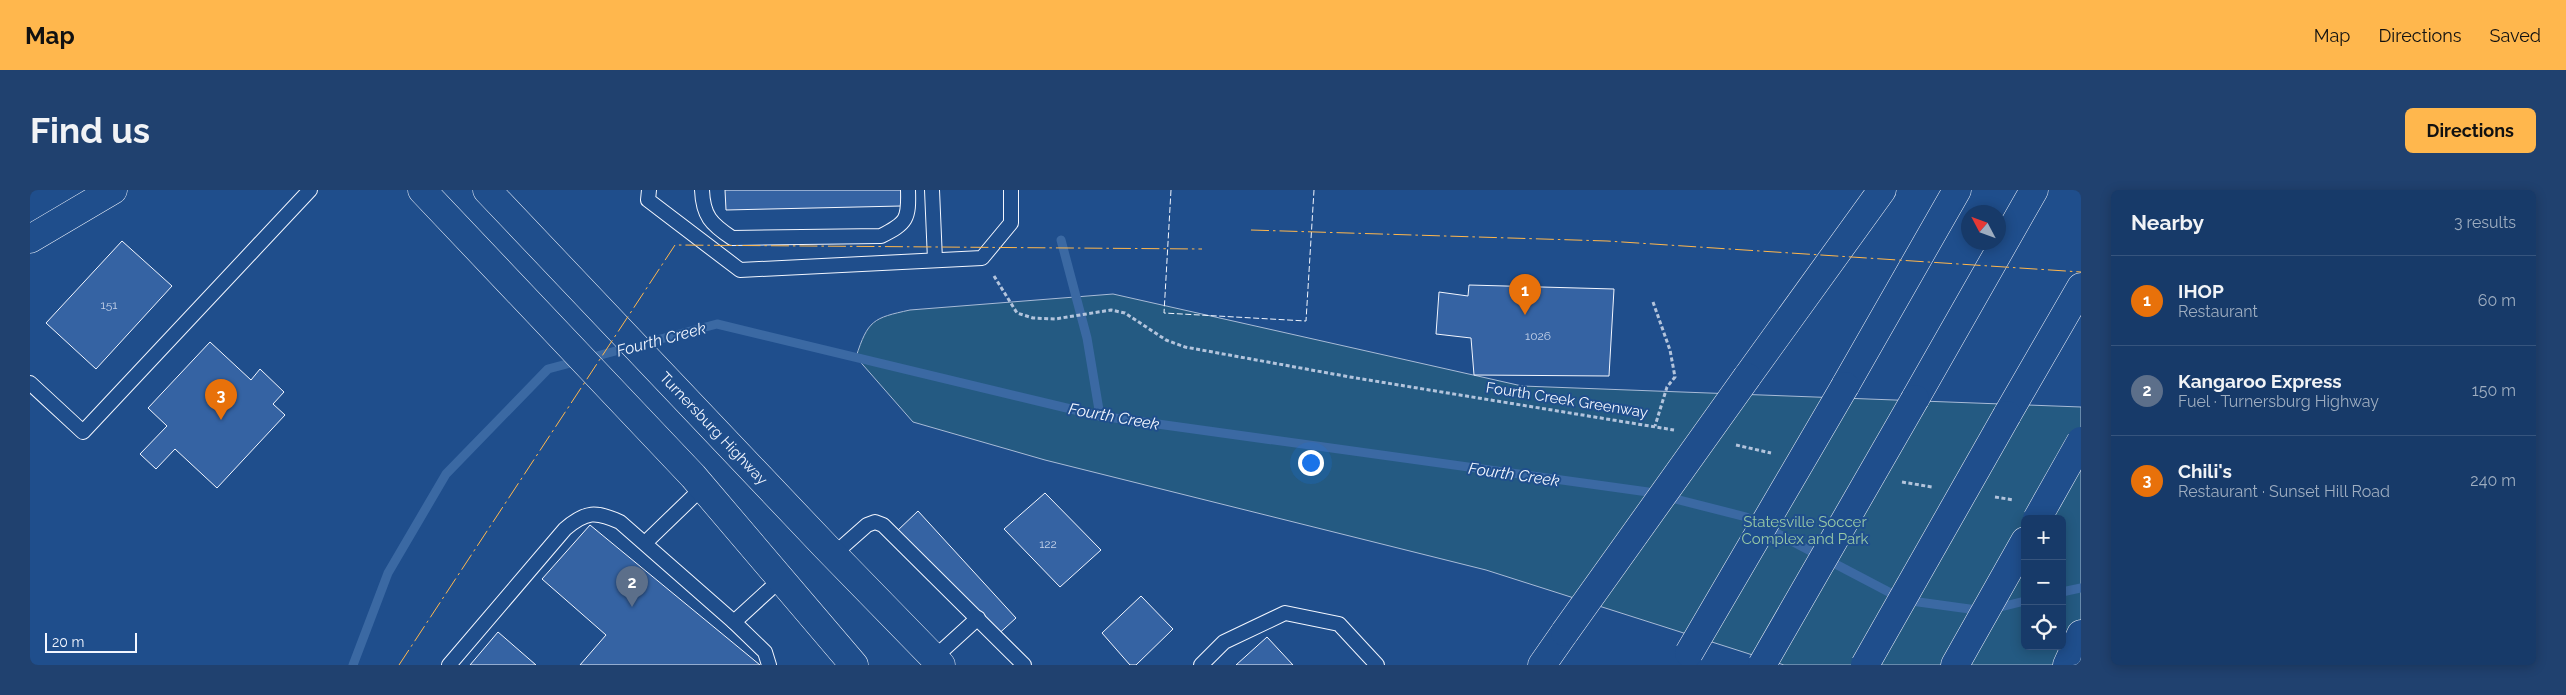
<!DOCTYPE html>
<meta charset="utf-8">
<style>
:root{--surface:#173a69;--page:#20416f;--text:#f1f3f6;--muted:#9eadc0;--line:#36547d;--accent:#ffb74d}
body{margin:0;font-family:Raleway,sans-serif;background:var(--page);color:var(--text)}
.controls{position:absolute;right:15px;bottom:15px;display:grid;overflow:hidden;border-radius:8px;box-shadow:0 2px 12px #0003}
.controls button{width:45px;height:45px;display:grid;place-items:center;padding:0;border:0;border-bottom:1px solid var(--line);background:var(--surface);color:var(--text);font:25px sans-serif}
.compass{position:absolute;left:1931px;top:15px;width:45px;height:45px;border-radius:50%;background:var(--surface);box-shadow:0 2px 12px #0003;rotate:311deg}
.scale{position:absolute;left:15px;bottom:12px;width:92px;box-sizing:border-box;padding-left:5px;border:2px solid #f2f6ff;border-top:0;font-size:14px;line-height:18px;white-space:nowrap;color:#f2f6ff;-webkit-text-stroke:4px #1f4e8c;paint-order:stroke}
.you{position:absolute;left:1280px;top:272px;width:18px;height:18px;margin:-12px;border:4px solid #fff;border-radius:50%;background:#1a73e8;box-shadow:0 0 0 8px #1a73e833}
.badge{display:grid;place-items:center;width:32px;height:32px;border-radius:50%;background:var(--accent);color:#fff;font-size:16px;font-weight:700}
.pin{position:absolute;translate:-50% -41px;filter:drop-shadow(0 1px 2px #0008)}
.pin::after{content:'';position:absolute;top:26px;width:18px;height:15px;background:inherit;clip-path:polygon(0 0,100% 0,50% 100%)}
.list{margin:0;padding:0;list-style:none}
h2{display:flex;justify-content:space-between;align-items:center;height:65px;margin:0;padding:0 20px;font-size:21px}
h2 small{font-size:16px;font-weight:400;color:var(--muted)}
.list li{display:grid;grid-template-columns:32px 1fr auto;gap:15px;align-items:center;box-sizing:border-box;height:90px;padding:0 20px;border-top:1px solid var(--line)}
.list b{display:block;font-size:19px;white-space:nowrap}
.list p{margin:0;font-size:16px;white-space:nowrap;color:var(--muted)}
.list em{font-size:16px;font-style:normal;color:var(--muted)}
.icon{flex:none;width:28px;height:28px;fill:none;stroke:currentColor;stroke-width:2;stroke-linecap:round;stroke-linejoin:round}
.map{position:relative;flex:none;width:2051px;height:475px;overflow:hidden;border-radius:8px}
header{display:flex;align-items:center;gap:30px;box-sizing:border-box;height:70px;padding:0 25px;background:var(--accent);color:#111}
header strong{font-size:24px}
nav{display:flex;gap:28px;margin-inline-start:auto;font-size:18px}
.intro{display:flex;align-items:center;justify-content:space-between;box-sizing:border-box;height:120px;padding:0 30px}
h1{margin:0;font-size:35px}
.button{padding:12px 22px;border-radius:8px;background:var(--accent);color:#111;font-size:18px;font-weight:700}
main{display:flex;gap:30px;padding:0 30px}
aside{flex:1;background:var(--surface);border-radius:8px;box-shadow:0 2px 12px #0003}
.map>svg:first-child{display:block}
.green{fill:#245a82;stroke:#a8bbd7;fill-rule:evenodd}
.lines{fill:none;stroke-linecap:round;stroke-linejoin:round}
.stream{stroke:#3b69a3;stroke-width:9}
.building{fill:#3563a3;stroke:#f2f6ff}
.service-casing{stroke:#f2f6ff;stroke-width:16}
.tertiary-casing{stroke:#f2f6ff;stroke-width:29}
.primary-casing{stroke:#f2f6ff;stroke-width:29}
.motorway-casing{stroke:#f2f6ff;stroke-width:29}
.path{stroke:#b3c4dc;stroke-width:3;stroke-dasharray:4 2.5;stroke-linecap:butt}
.service{stroke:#1f4e8c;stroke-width:14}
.tertiary{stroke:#1f4e8c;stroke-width:28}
.primary{stroke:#1f4e8c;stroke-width:28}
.motorway{stroke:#1f4e8c;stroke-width:28}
.motorway-bridge-casing{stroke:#f2f6ff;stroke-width:29;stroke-linecap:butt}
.motorway-bridge{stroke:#1f4e8c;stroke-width:28}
.fence{stroke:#f2f6ff;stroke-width:1;stroke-dasharray:6 2.5;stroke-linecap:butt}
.power{stroke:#ffb74d;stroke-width:1;stroke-dasharray:18 4 2.5 4;stroke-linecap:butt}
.labels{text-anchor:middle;stroke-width:4;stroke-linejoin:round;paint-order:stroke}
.number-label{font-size:12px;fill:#c3d1e8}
.street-label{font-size:15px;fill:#f2f6ff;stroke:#1f4e8c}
.park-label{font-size:15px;fill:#97c8a6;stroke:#1f4e8c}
.water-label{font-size:16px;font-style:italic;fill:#f2f6ff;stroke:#1f4e8c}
</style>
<header>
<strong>Map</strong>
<nav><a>Map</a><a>Directions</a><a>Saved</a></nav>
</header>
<div class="intro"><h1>Find us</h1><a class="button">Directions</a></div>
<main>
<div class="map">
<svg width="2051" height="475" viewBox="0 0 2051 475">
<rect width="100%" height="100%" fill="#1f4e8c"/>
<!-- green -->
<path class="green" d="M1083 104 1492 196 2051 217V475H1754L1456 380 1015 270 883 232 826 167C838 130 843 128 880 120ZM1995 329H2032V456H1995Z"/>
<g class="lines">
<!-- stream -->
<g class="stream">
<polyline points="1031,50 1057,148 1070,226"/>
<polyline points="2032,402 2051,398"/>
<polyline points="323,475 358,383 416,284 518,179 687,134 1070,226 1618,302 1716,327 1874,410 1954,421 1995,411"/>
</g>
</g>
<!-- building -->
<g class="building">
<polygon points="695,0 871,0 871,16 696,20"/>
<polygon points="92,51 142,96 66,179 16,133"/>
<polygon points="1439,95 1584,99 1579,186 1444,185 1441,148 1406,144 1409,102 1438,106"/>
<polygon points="180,152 221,190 230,179 254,202 243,214 255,225 187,298 145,259 126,279 110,264 137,236 118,218"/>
<polygon points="1015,303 1071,360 1030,397 974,339"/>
<polygon points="888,321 986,428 964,448 866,342"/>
<polygon points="560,335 730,475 550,475 576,445 512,389"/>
<polygon points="1111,406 1143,439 1106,475 1100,475 1072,443"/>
<polygon points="468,442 506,475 440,475"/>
<polygon points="1237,447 1263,475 1206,475"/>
</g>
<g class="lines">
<!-- service casing -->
<g class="service-casing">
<g id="service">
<polyline points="619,0 618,10 710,80 952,68 981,33 981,0"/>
<path d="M672 0C673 26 681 34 702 48L851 46C877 33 879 29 878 0"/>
<polyline points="902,0 905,70"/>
<polyline points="0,193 53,242 280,0"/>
<polyline points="615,353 673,297"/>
<polyline points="803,365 837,335 845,332 853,335 994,475"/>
<polyline points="704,432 751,389"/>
<polyline points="904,468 948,428"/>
<path d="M419 475 535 339C556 321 566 321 590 332L704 432 735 462 739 475"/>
<polyline points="1171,475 1194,452 1255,423 1309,434 1347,475"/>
</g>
</g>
<!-- tertiary casing -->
<g class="tertiary-casing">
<polyline id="tertiary" points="0,49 83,0"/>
</g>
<!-- primary casing -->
<g class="primary-casing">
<g id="primary">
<polyline points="392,0 663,286 824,475"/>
<path id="s1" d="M457 0 796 357 911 475"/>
</g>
</g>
<!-- motorway casing -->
<g class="motorway-casing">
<g id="motorway">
<polyline points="1717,187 1852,0"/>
<polyline points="1815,196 1927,0"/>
<polyline points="1885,209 2004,0"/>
<polyline points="1977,225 2051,97"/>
<polyline points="1512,475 1535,442"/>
<polyline points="1925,475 1995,351"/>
<polyline points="2037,475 2051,444"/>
</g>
</g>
<!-- path -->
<g class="path">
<polyline points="964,86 987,123 1003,128 1025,129 1081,120 1095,123 1136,150 1155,157 1320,187 1644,240"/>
<polyline points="1623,112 1640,160 1645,187 1637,197 1625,236"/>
<polyline points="1706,255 1741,263"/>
<polyline points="1872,292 1902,297"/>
<polyline points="1965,307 1984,310"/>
</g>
<!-- service -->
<use href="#service" class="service"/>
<!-- tertiary -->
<use href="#tertiary" class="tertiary"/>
<!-- primary -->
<use href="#primary" class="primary"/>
<!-- motorway -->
<use href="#motorway" class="motorway"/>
<!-- motorway-bridge casing -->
<g class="motorway-bridge-casing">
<g id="motorway-bridge">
<polyline points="2007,329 2051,251"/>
<polyline points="1535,442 1717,187"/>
<polyline points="1659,463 1815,196"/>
<polyline points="1732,475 1885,209"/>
<polyline points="1835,475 1977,225"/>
</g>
</g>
<!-- motorway-bridge -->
<use href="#motorway-bridge" class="motorway-bridge"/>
<!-- fence -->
<polyline class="fence" points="1141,0 1134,123 1276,131 1284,0"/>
<!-- power -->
<g class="power">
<polyline points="1221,40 1577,51 2051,82"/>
<polyline points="369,475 645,55 1172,59"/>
</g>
</g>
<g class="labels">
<!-- number labels -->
<g class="number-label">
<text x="79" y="119">151</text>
<text x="1508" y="150">1026</text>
<text x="1018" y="358">122</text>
</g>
<!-- street labels -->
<g class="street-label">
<text transform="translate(1537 210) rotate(9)" y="5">Fourth Creek Greenway</text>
<text dy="5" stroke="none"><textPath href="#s1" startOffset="329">Turnersburg Highway</textPath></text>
</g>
<!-- park labels -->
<g class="park-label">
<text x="1775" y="337">Statesville Soccer<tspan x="1775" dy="17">Complex and Park</tspan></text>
</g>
<!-- water labels -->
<g class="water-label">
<text transform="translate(631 149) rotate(-15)" y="6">Fourth Creek</text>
<text transform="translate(1084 226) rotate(10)" y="6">Fourth Creek</text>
<text transform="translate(1484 284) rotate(8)" y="6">Fourth Creek</text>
</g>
</g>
</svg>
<div class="controls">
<button>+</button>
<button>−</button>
<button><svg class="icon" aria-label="locate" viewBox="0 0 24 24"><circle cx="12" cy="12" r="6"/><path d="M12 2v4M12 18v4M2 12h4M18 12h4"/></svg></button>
</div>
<svg class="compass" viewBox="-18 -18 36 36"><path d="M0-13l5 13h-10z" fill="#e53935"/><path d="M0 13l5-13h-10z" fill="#9eadc0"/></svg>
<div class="scale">20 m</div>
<div class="you"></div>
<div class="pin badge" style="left:1495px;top:125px;background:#e8710a">1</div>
<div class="pin badge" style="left:602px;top:417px;background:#5c6f8a">2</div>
<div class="pin badge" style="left:191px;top:230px;background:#e8710a">3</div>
</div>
<aside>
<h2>Nearby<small>3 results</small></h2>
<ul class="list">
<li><span class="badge" style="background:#e8710a">1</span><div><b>IHOP</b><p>Restaurant</p></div><em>60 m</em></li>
<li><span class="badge" style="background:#5c6f8a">2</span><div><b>Kangaroo Express</b><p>Fuel · Turnersburg Highway</p></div><em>150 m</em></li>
<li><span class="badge" style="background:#e8710a">3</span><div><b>Chili's</b><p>Restaurant · Sunset Hill Road</p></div><em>240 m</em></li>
</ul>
</aside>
</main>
